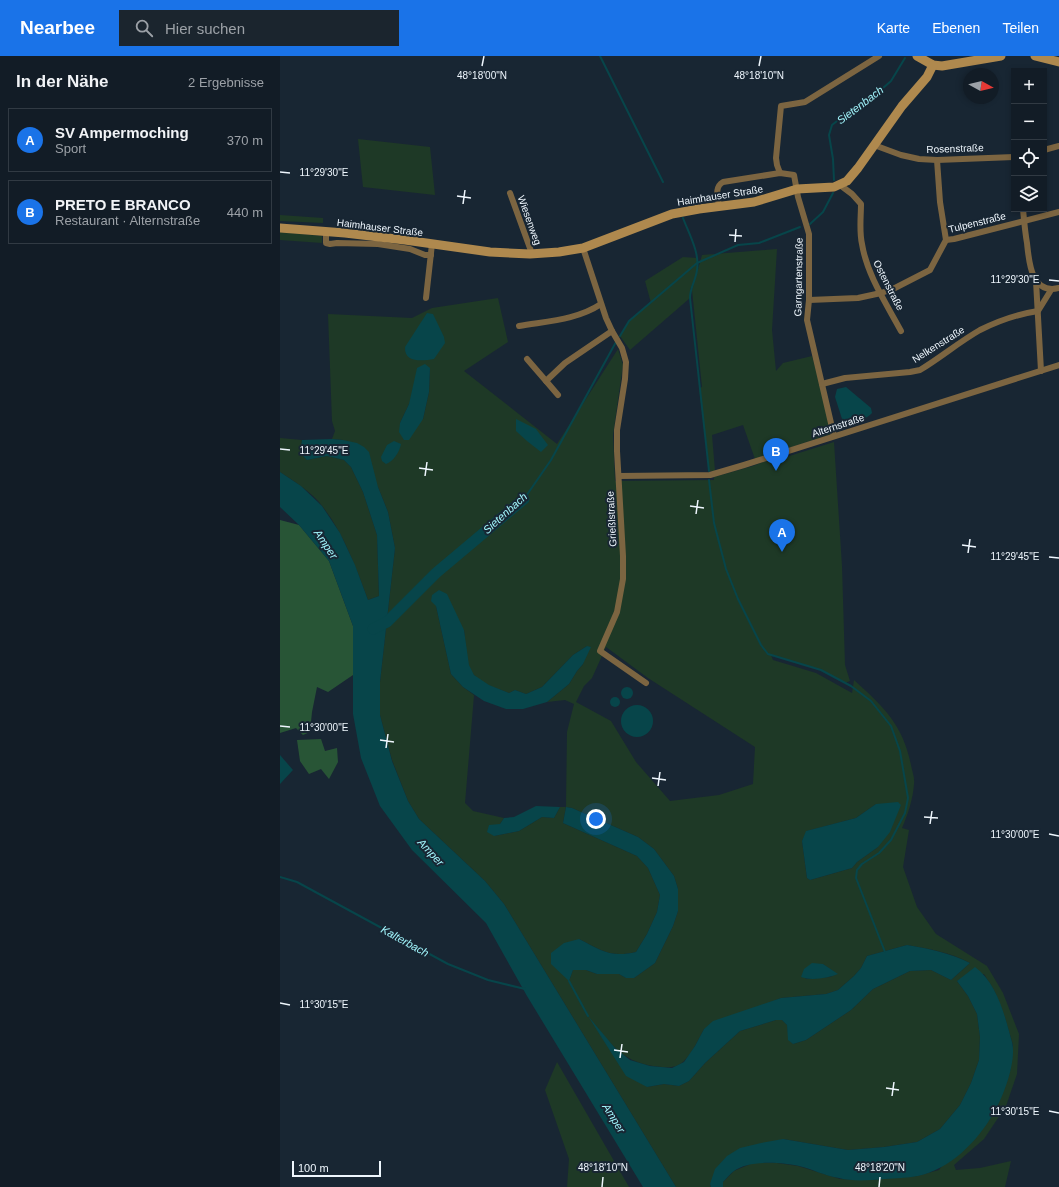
<!DOCTYPE html>
<html lang="de">
<meta charset="utf-8">
<style>
:root{--surface:#121c26;--page:#1b252e;--text:#f1f3f6;--muted:#9ca1a7;--line:#313a43;--accent:#1a73e8}
body{margin:0;font-family:Arial,sans-serif;background:var(--page);color:var(--text)}
.controls{position:absolute;right:12px;top:12px;display:grid;overflow:hidden;border-radius:0px;box-shadow:0 2px 6px #0003}
.controls button{width:36px;height:36px;display:grid;place-items:center;padding:0;border:0;border-bottom:1px solid var(--line);background:var(--surface);color:var(--text);font:20px sans-serif}
.compass{position:absolute;left:683px;top:12px;width:36px;height:36px;border-radius:50%;background:var(--surface);box-shadow:0 2px 6px #0003;rotate:98deg}
.scale{position:absolute;left:12px;bottom:10px;width:89px;box-sizing:border-box;padding-left:4px;border:2px solid #eef6fd;border-top:0;font-size:11px;line-height:14px;white-space:nowrap;color:#eef6fd;-webkit-text-stroke:3px #182633;paint-order:stroke}
.you{position:absolute;left:316px;top:763px;width:14px;height:14px;margin:-10px;border:3px solid #fff;border-radius:50%;background:#1a73e8;box-shadow:0 0 0 6px #1a73e833}
.badge{display:grid;place-items:center;width:26px;height:26px;border-radius:50%;background:var(--accent);color:#fff;font-size:13px;font-weight:700}
.pin{position:absolute;translate:-50% -33px;filter:drop-shadow(0 1px 2px #0008)}
.pin::after{content:'';position:absolute;top:21px;width:14px;height:12px;background:inherit;clip-path:polygon(0 0,100% 0,50% 100%)}
.list{margin:0;padding:0;list-style:none}
h2{display:flex;justify-content:space-between;align-items:center;height:52px;margin:0;padding:0 16px;font-size:17px}
h2 small{font-size:13px;font-weight:400;color:var(--muted)}
.list li{display:grid;grid-template-columns:26px 1fr auto;gap:12px;align-items:center;box-sizing:border-box;height:64px;margin:0 8px 8px;padding:0 8px;border:1px solid var(--line);border-radius:0px}
.list b{display:block;font-size:15px;white-space:nowrap}
.list p{margin:0;font-size:13px;white-space:nowrap;color:var(--muted)}
.list em{font-size:13px;font-style:normal;color:var(--muted)}
.icon{flex:none;width:22px;height:22px;fill:none;stroke:currentColor;stroke-width:2;stroke-linecap:round;stroke-linejoin:round}
.map{position:relative;flex:none;width:779px;height:1131px;overflow:hidden}
header{display:flex;align-items:center;gap:24px;box-sizing:border-box;height:56px;padding:0 20px;background:var(--accent);color:#fff}
header strong{font-size:19px}
nav{display:flex;gap:22px;margin-inline-start:auto;font-size:14px}
.search{width:280px;height:36px;background:var(--page);display:flex;align-items:center;gap:10px;box-sizing:border-box;padding:0 14px;border-radius:0px;color:var(--muted);font-size:15px}
main{display:flex}
aside{flex:1;background:var(--surface)}
.map>svg:first-child{display:block}
.green{fill:#1e3926;fill-rule:evenodd}
.forest{fill:#285536}
.water{fill:#07454a}
.lines{fill:none;stroke-linecap:round;stroke-linejoin:round}
.stream{stroke:#07454a;stroke-width:2}
.river{stroke:#07454a;stroke-width:11}
.street{stroke:#7c6541;stroke-width:6}
.secondary{stroke:#af894e;stroke-width:9}
.ticks{fill:none;stroke:#eef6fd;stroke-width:1.5}
.labels{text-anchor:middle;stroke-width:4;stroke-linejoin:round;paint-order:stroke}
.street-label{font-size:10px;fill:#eef6fd;stroke:#182633}
.water-label{font-size:11px;font-style:italic;fill:#a1f5fc;stroke:#182633}
.ticks-label{font-size:10px;text-anchor:middle;fill:#eef6fd;stroke:#182633;stroke-width:4;stroke-linejoin:round;paint-order:stroke}
</style>
<header>
<strong>Nearbee</strong>
<div class="search"><svg class="icon" aria-label="search" viewBox="0 0 24 24"><circle cx="10" cy="10" r="6"/><path d="M15 15l6 6"/></svg>Hier suchen</div>
<nav><a>Karte</a><a>Ebenen</a><a>Teilen</a></nav>
</header>
<main>
<aside>
<h2>In der Nähe<small>2 Ergebnisse</small></h2>
<ul class="list">
<li><span class="badge">A</span><div><b>SV Ampermoching</b><p>Sport</p></div><em>370 m</em></li>
<li><span class="badge">B</span><div><b>PRETO E BRANCO</b><p>Restaurant · Alternstraße</p></div><em>440 m</em></li>
</ul>
</aside>
<div class="map">
<svg width="779" height="1131" viewBox="0 0 779 1131">
<rect width="100%" height="100%" fill="#182633"/>
<!-- green -->
<g class="green">
<polygon points="78,83 150,91 155,139 83,131"/>
<polygon points="0,159 43,162 43,167 0,165"/>
<polygon points="0,176 42,180 42,187 0,184"/>
<polygon points="497,193 492,274 496,315 503,307 532,300 544,342 551,378 475,403 463,369 432,379 435,415 429,415 419,332 422,331 412,234 416,219 410,234 410,242 350,294 340,280 348,266 371,247 365,225 403,201 417,202 418,213 422,199"/>
<path d="M218 242 228 286 184 315 277 388 338 293 343 309 333 379 335 425 434 424V421L473 410 483 406 503 402 554 386 562 510 565 609 570 625 565 627 541 614 491 599 493 604 536 617 572 637 574 624C604 651 623 669 631 709 632 715 635 722 634 728 633 743 628 758 622 772L629 774 623 811 637 851 656 878 707 910 723 937 739 978 737 1018 726 1050 704 1083 674 1109 676 1114 700 1112 731 1105 725 1131H443V1126L454 1115 473 1107H497L518 1110 560 1123 585 1124 637 1120 659 1114 730 1015 733 989 725 962 715 936 704 918 677 925 688 940 697 958 700 981 699 1004 691 1027 680 1049 660 1073 637 1086 604 1091 568 1094 503 1083 430 1128 431 1131H396L224 848 205 825 139 763 128 745 112 704 100 659V626L115 492 108 456 98 431 63 384 52 383 55 375 52 365 48 258 132 262 152 252ZM150 312 149 336 143 363 120 367 129 348ZM156 550 184 574C186 586 185 609 194 619 201 628 219 633 229 637L235 634 246 638 262 631 293 599 307 590 303 608 297 615 289 628 267 646 285 644 294 648 287 676 286 751H280L274 762 262 761 239 775 214 780 220 768 224 762 193 755 185 747 194 639 183 631 171 618ZM326 591 368 622 475 691 473 728 439 739 390 745 356 706 331 665 296 646 304 630 312 622ZM596 748 598 791 577 806 572 812 530 824 527 822 522 785 527 775 576 762ZM286 751 292 752 358 781 374 793 394 820 398 833V855L393 870 375 907 354 922H346L339 918H317L306 914H293L289 925 299 883C321 894 330 902 356 896L367 878 377 856 380 839 368 812 357 800 283 767ZM627 889C650 893 669 896 690 907L671 924 651 914 630 915 593 933 571 954 526 984 513 988 509 984 507 969 502 964H496L460 975 425 1007 409 1025 399 1030 384 1028 367 1031 310 963C333 990 343 1008 382 1011 390 1012 398 1011 404 1005 413 996 418 984 424 973L501 942 546 938 558 934 574 920 581 912 587 900ZM543 908 557 918 550 921 525 923Z"/>
<path d="M0 382 22 384 20 397 27 404 47 400 64 404 71 411 83 436 97 479 99 540 88 544C76 512 64 478 43 451 32 436 15 426 0 416Z"/>
<polygon points="277,1006 349,1131 287,1131 289,1103 265,1034"/>
</g>
<!-- forest -->
<g class="forest">
<polygon points="0,464 19,469 49,505 73,570 73,619 48,636 37,631 32,656 30,676 23,679 16,672 0,677"/>
<polygon points="41,683 45,695 57,692 58,706 49,723 41,713 29,718 20,705 17,684"/>
</g>
<!-- water -->
<g class="water">
<path d="M147 257 153 258 164 281 165 287 154 303C142 305 124 307 125 291Z"/>
<polygon points="145,308 150,312 149,336 143,363 129,384 124,384 119,376 120,367 129,348 137,312"/>
<path d="M566 331 591 352 592 357C587 363 571 370 563 366L555 341 557 333Z"/>
<polygon points="236,363 256,373 268,389 261,396 247,385 236,375"/>
<polygon points="52,383 63,384 77,387 84,391 89,396 98,431 108,456 115,492 100,626 100,659 112,705 128,745 139,763 205,825 224,848 396,1131 363,1131 247,940 206,867 132,794 100,750 81,702 73,658 73,570 49,505 19,469 0,451 0,416 21,430 42,450 60,477 75,509 88,544 99,540 97,479 83,436 71,411 64,404 47,400 27,404 20,397 22,384"/>
<path d="M114 385 121 388C120 395 113 406 106 408L102 405 101 401 107 389Z"/>
<polygon points="159,534 167,538 184,574 189,609 194,619 209,629 229,637 235,634 246,638 262,631 293,599 307,590 311,591 303,608 297,615 289,628 267,646 243,653 226,653 204,645 183,631 171,618 156,550 151,545 152,539"/>
<circle cx="347" cy="637" r="6"/>
<circle cx="335" cy="646" r="5"/>
<circle cx="357" cy="665" r="16"/>
<polygon points="0,699 13,714 0,728"/>
<polygon points="618,746 621,749 610,776 598,791 577,806 572,812 530,824 527,822 522,785 526,775 576,762 596,748"/>
<polygon points="256,750 280,751 274,762 262,761 239,775 214,780 207,776 209,769 220,768 224,762 234,761"/>
<path d="M286 751 292 752 358 781 374 793 394 820 398 833V855L393 870 375 907 354 922H346L339 918H317L306 914H293L289 925 271 908V897L284 887 299 883C321 894 330 902 356 896L367 878 377 856 380 839 368 812 357 800 283 767Z"/>
<path d="M627 889C650 893 670 897 690 907L671 924 651 914 630 915 593 933 571 954 526 984 513 988 508 984 507 969 502 964H496L460 975 425 1007 409 1025 399 1030 384 1028 367 1031 346 1020 308 960 335 992 350 1004 370 1010 392 1012 404 1006 415 990 424 973 433 965 501 942 546 938 558 934 574 920 581 912 587 900Z"/>
<path d="M532 907 543 908 558 918C548 922 531 925 521 921L524 913Z"/>
<path d="M695 911C718 928 725 961 732 986 737 1005 723 1042 713 1058 697 1086 670 1113 638 1120 627 1122 615 1122 605 1123 590 1124 574 1126 559 1122 545 1120 532 1113 519 1110 501 1106 468 1104 454 1115 450 1118 446 1123 443 1126V1131H431L430 1128 435 1113 447 1100 460 1092 481 1087 503 1083 568 1094 604 1091 637 1086 660 1073 680 1049 691 1027 699 1004 700 981 697 958 688 940 677 925Z"/>
</g>
<g class="lines">
<!-- stream -->
<g class="stream">
<polyline points="320,0 383,126"/>
<polyline points="554,124 553,103 549,79 552,69 557,65 585,48 611,25 625,2"/>
<path d="M403 162C409 178 420 197 417 214 416 224 410 231 410 242L429 415"/>
<polyline points="530,168 543,156 553,137"/>
<polyline points="340,280 349,265 417,207 458,189 479,187 520,171"/>
<polyline points="429,424 434,467 446,513 458,543 481,589 488,598 541,614 571,630 591,645 611,670 620,695 628,742 625,757 611,784 599,797 582,808 577,814 576,822 605,896"/>
<polyline points="244,443 271,404 336,286"/>
<polyline points="0,821 17,826 168,908 208,924 245,933"/>
<polyline points="289,925 308,960"/>
</g>
<!-- river -->
<polyline class="river" points="93,573 107,566 156,517 244,443"/>
<!-- street -->
<g class="street">
<polyline points="594,89 621,99 639,103 657,104 734,101"/>
<polyline points="764,94 779,90"/>
<polyline points="500,117 497,109 496,102 501,50 525,46 599,0"/>
<path d="M560 129 572 138 581 148C581 161 579 175 582 188 587 219 606 247 621 275"/>
<polyline points="230,137 251,195 250,198"/>
<path d="M439 150C438 142 434 131 443 126L500 117 514 119 518 141 529 178V244L527 264 554 380"/>
<path d="M743 153C744 164 745 176 747 187 749 206 751 239 779 232"/>
<polyline points="46,175 46,187 50,188 57,187 98,188 130,193 145,199 151,199"/>
<polyline points="666,184 674,183 779,156"/>
<polyline points="303,192 326,262 332,275 342,292 346,306 345,323 337,374 337,395 343,500 343,523 337,556 320,595 366,627"/>
<polyline points="756,225 761,315"/>
<polyline points="146,242 152,188"/>
<polyline points="529,244 578,242 601,237 613,233 650,214 666,184 660,146 657,104"/>
<path d="M239 270C267 265 297 264 321 248"/>
<polyline points="247,303 266,325 285,307 332,275"/>
<polyline points="266,325 278,339"/>
<path d="M542 328 565 322 630 316 640 314C660 302 679 286 700 274 718 265 738 258 758 255L771 234"/>
<polyline points="339,420 430,419 464,409 779,309"/>
</g>
<!-- secondary -->
<g class="secondary">
<polyline points="637,0 653,9 662,10 721,0"/>
<polyline points="755,0 779,6"/>
<polyline points="0,172 65,177 125,184 210,196 250,198 279,196 303,192 392,158 419,153 474,146 517,133 554,131 567,125 578,112 622,50 647,21 653,9"/>
</g>
</g>
<!-- ticks -->
<path class="ticks" d="M202 10 204 0M479 10 481 0M0 116 10 117M177 140 191 142M183 148 185 134M449 179 462 180M455 186 456 173M769 224 779 225M0 393 10 394M139 412 153 414M145 420 147 406M410 450 424 452M416 458 418 444M682 489 696 491M688 497 690 483M769 501 779 502M0 670 10 671M100 684 114 686M106 692 108 678M372 722 386 724M378 730 380 716M644 761 658 762M650 768 652 755M769 778 779 780M0 947 10 949M334 994 348 996M340 1002 342 988M606 1032 619 1034M612 1040 614 1026M769 1055 779 1057M322 1131 323 1121M599 1131 600 1121"/>
<g class="labels">
<!-- street labels -->
<g class="street-label">
<text transform="translate(675 92) rotate(-2)" y="4">Rosenstraße</text>
<text transform="translate(440 139) rotate(-9)" y="4">Haimhauser Straße</text>
<text transform="translate(250 164) rotate(70)" y="4">Wiesenweg</text>
<text transform="translate(697 166) rotate(-14)" y="4">Tulpenstraße</text>
<text transform="translate(100 171) rotate(7)" y="4">Haimhauser Straße</text>
<text transform="translate(518 221) rotate(-89)" y="4">Garngartenstraße</text>
<text transform="translate(609 229) rotate(63)" y="4">Ostenstraße</text>
<text transform="translate(658 288) rotate(-32)" y="4">Nelkenstraße</text>
<text transform="translate(558 369) rotate(-18)" y="4">Alternstraße</text>
<text transform="translate(331 463) rotate(-93)" y="4">Grießlstraße</text>
</g>
<!-- water labels -->
<g class="water-label">
<text transform="translate(580 49) rotate(-37)" y="4">Sietenbach</text>
<text transform="translate(225 457) rotate(-42)" y="4">Sietenbach</text>
<text transform="translate(46 488) rotate(56)" y="4">Amper</text>
<text transform="translate(151 796) rotate(47)" y="4">Amper</text>
<text transform="translate(125 885) rotate(29)" y="4">Kalterbach</text>
<text transform="translate(334 1062) rotate(58)" y="4">Amper</text>
</g>
</g>
<g class="ticks-label">
<text x="202" y="23">48°18'00"N</text>
<text x="479" y="23">48°18'10"N</text>
<text x="44" y="120">11°29'30"E</text>
<text x="735" y="227">11°29'30"E</text>
<text x="44" y="398">11°29'45"E</text>
<text x="735" y="504">11°29'45"E</text>
<text x="44" y="675">11°30'00"E</text>
<text x="735" y="782">11°30'00"E</text>
<text x="44" y="952">11°30'15"E</text>
<text x="735" y="1059">11°30'15"E</text>
<text x="323" y="1115">48°18'10"N</text>
<text x="600" y="1115">48°18'20"N</text>
</g>
</svg>
<div class="controls">
<button>+</button>
<button>−</button>
<button><svg class="icon" aria-label="locate" viewBox="0 0 24 24"><circle cx="12" cy="12" r="6"/><path d="M12 2v4M12 18v4M2 12h4M18 12h4"/></svg></button>
<button><svg class="icon" aria-label="layers" viewBox="0 0 24 24"><path d="M12 4l9 5-9 5-9-5zM3 14l9 5 9-5"/></svg></button>
</div>
<svg class="compass" viewBox="-18 -18 36 36"><path d="M0-13l5 13h-10z" fill="#e53935"/><path d="M0 13l5-13h-10z" fill="#9ca1a7"/></svg>
<div class="scale">100 m</div>
<div class="you"></div>
<div class="pin badge" style="left:502px;top:496px">A</div>
<div class="pin badge" style="left:496px;top:415px">B</div>
</div>
</main>
